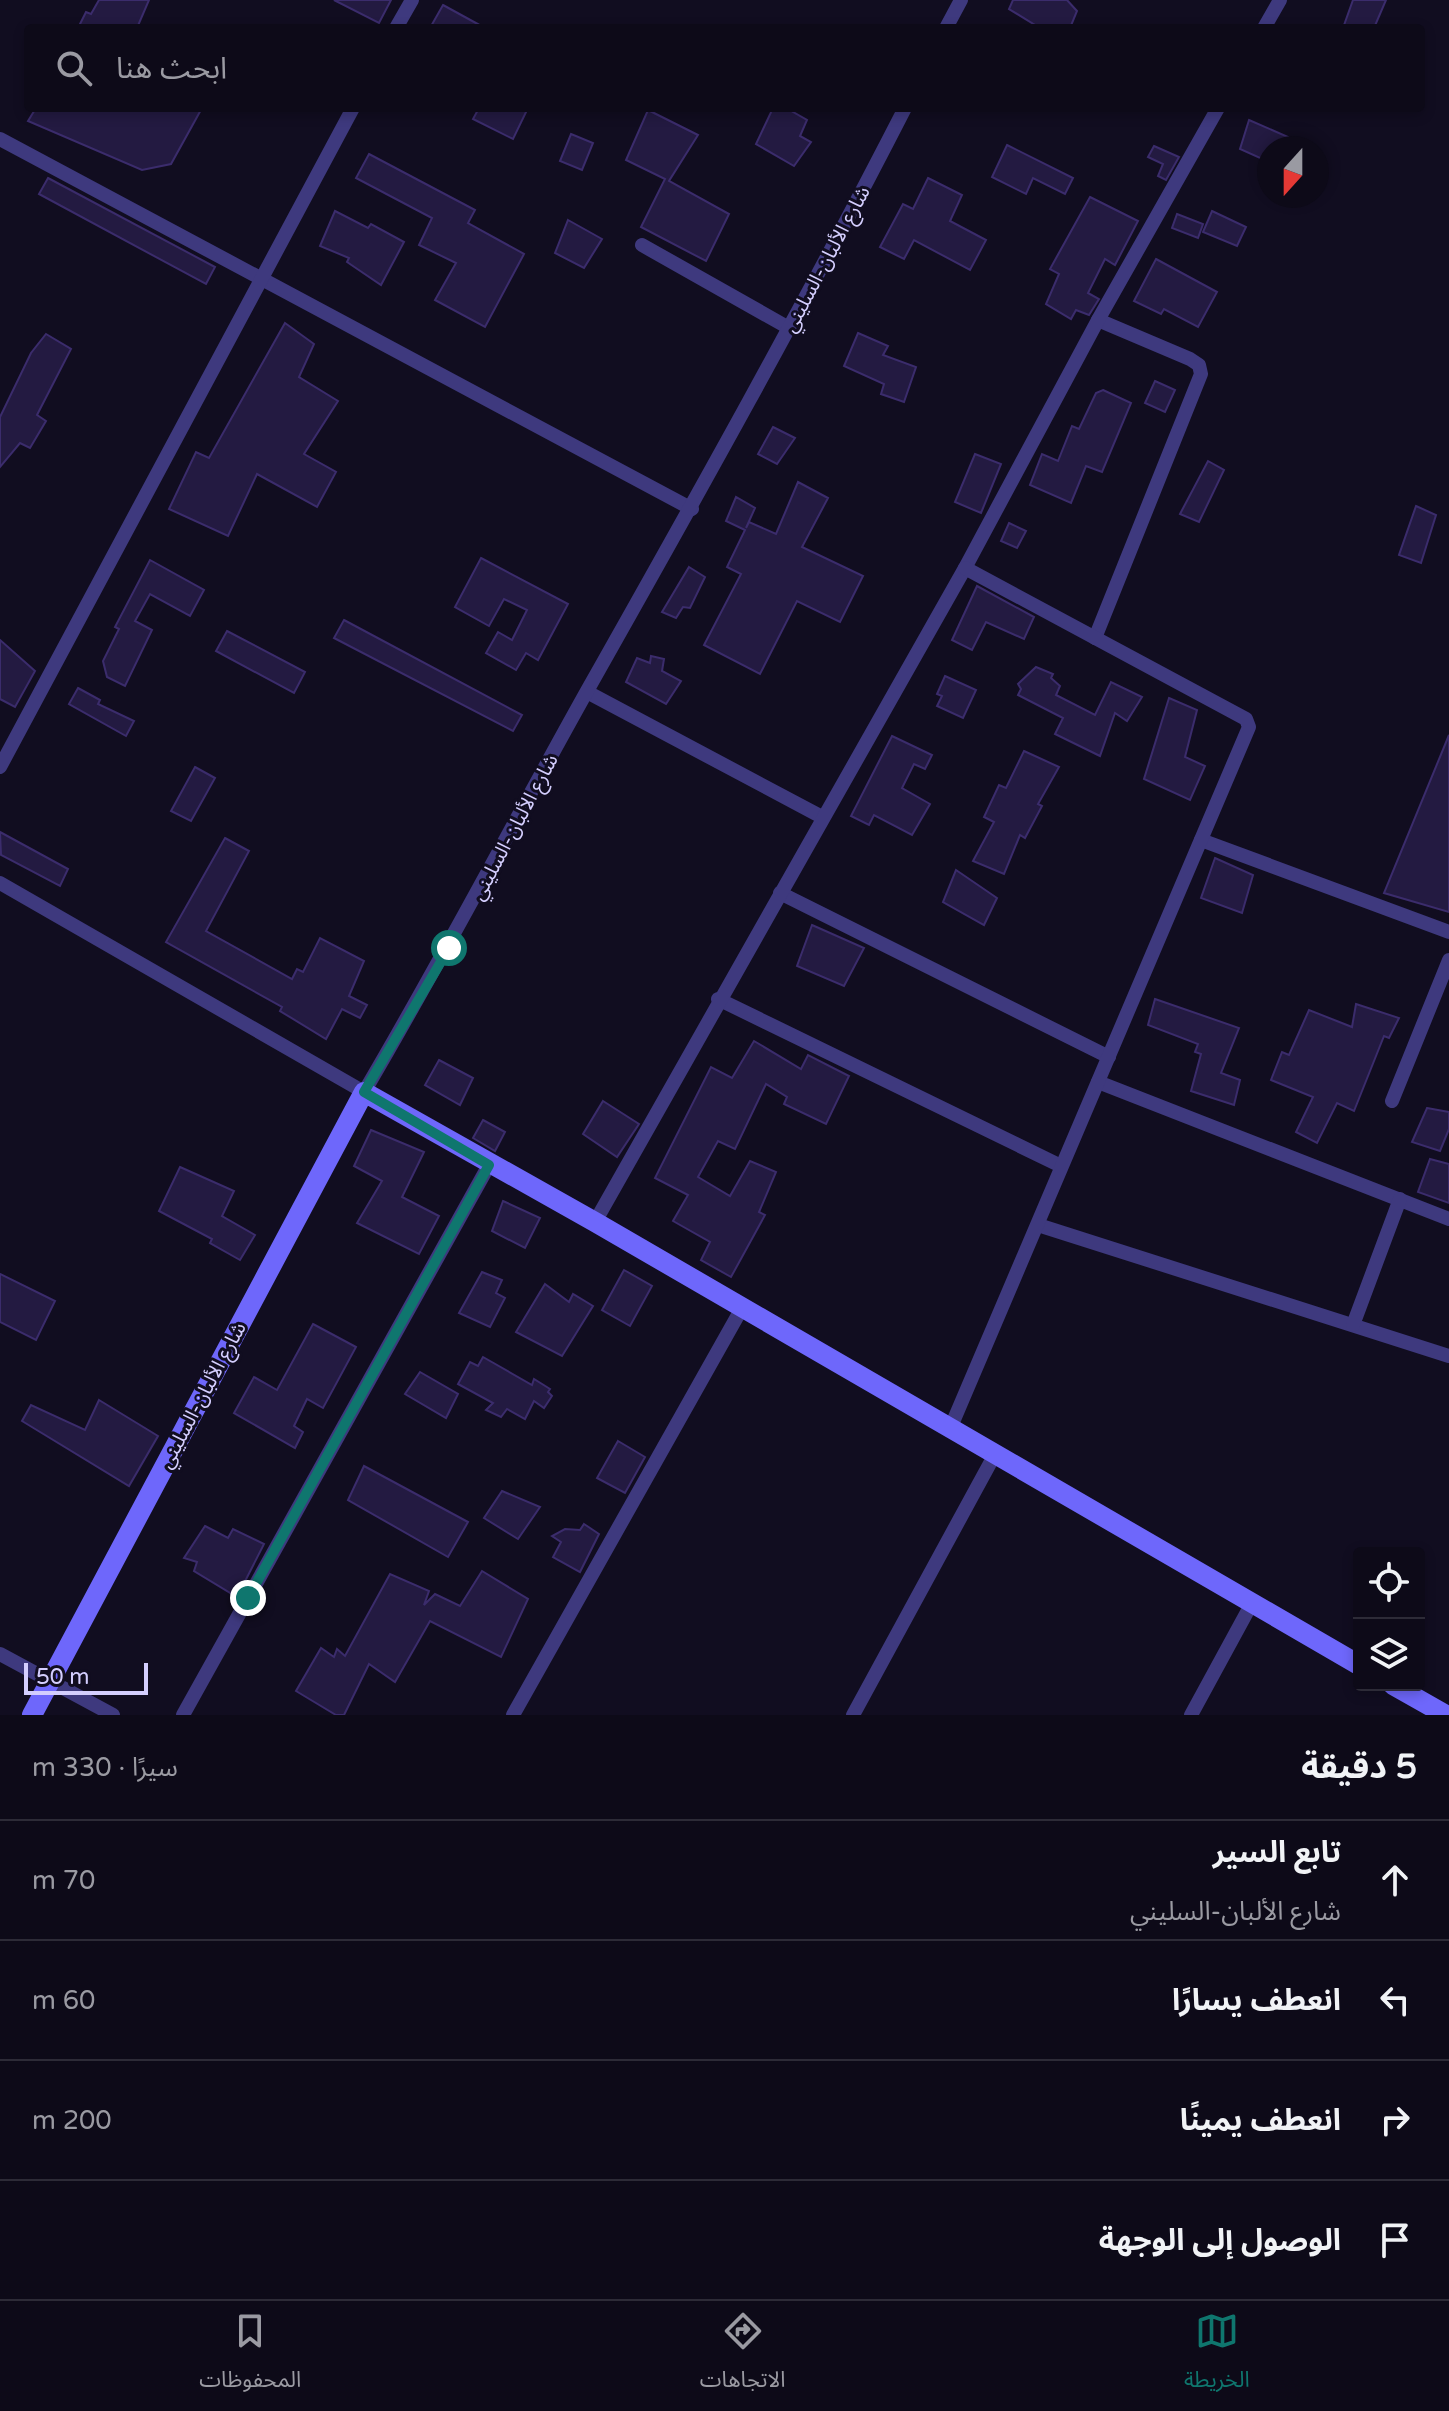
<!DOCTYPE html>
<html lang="ar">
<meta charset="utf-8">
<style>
:root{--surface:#0d0a18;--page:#161321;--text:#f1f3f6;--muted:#9a9aa2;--line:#2d2b37;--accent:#0f766e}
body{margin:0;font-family:"Varela Round","Noto Sans Arabic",sans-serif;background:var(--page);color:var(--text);direction:rtl}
.controls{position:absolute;right:24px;bottom:24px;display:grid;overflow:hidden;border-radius:8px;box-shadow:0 4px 12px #0003}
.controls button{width:72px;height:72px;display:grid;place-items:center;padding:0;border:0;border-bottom:2px solid var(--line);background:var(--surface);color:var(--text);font:40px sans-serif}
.compass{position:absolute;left:1257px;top:136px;width:72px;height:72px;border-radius:50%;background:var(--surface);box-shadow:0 4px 12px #0003;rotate:201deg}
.scale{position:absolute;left:24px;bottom:20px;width:124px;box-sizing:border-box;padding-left:8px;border:4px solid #d4cefe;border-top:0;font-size:22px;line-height:28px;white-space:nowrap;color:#d4cefe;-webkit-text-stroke:6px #110d20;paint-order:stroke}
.stop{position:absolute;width:24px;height:24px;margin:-18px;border:6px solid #0f766e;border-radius:50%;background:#fff}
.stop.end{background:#0f766e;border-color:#fff;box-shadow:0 2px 8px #0008}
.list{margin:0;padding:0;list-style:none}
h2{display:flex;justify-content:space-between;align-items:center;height:104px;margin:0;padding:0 32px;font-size:34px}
h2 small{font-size:26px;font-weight:400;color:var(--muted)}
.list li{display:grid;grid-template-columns:52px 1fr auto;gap:24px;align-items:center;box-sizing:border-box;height:120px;padding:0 32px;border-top:2px solid var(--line)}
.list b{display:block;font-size:30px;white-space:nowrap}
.list p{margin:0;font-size:26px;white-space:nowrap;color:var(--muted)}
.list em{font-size:26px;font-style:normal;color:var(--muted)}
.icon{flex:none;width:44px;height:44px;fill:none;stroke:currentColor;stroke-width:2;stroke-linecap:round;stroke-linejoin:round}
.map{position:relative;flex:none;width:1449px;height:1715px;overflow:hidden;direction:ltr}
.search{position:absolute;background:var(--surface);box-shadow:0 4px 12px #0003;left:24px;right:24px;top:24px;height:88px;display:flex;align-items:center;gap:20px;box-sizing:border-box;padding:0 28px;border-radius:8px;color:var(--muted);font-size:30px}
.sheet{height:584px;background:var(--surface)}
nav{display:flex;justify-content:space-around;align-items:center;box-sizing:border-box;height:112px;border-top:2px solid var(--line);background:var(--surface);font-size:22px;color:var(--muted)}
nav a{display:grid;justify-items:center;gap:4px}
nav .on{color:var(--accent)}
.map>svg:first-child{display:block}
.building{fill:#231a41;stroke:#3b2c6c;stroke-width:2}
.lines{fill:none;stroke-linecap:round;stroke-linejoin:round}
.street{stroke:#3e397e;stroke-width:14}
.secondary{stroke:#6e67fb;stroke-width:20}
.route{stroke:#0f766e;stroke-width:10}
.labels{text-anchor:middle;stroke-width:6;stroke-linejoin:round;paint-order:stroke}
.street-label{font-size:20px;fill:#d4cefe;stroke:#110d20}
</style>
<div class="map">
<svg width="1449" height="1715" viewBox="0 0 1449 1715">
<rect width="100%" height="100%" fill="#110d20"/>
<!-- building -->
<g class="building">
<polygon points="99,0 149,0 137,28 78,28 86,12 91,14"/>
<polygon points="334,0 391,0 379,23"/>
<polygon points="1013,0 1067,0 1077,11 1070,28 1040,28 1009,9"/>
<polygon points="1353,0 1386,0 1374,28 1343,28"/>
<polygon points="443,5 485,28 430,28"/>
<polygon points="36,108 202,108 171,164 142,170 28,121"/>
<polygon points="479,108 528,108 513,139 473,119"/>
<polygon points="773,108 786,108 807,120 800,136 811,142 794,166 756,144"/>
<polygon points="648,110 698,135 669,181 729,214 706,261 641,227 665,179 626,160"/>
<polygon points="1249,120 1288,137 1283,148 1269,148 1269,162 1240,149"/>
<polygon points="571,134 593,143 582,170 560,161"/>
<polygon points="1007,145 1073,178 1065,194 1033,178 1026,194 992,177"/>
<polygon points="1154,146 1179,157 1166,180 1158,176 1163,164 1148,157"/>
<polygon points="369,154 475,210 468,223 524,254 485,327 435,300 456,263 419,245 432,218 356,178"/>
<polygon points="48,178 215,267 206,284 39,194"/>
<polygon points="928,178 962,195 950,221 986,240 970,270 914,240 904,259 880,247 903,204 913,209"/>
<polygon points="1090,197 1138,221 1115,265 1105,259 1088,293 1099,299 1089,315 1076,310 1071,319 1046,304 1059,274 1050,269"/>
<polygon points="335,211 368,228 371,224 404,242 381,285 347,262 349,258 320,246"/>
<polygon points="1212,211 1246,227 1237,246 1203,232"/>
<polygon points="1177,214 1203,224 1198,238 1172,228"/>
<polygon points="568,220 602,239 584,268 555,253"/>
<polygon points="1156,259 1217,292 1198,327 1164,309 1161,314 1134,301"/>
<polygon points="285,323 314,344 299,377 338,401 304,454 336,472 317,507 257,474 228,536 169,509 196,452 209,458"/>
<polygon points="858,333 888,346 883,355 916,367 904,402 881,394 884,384 844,366"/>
<polygon points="46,334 71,349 37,415 46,421 30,448 20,443 0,467 0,417 31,353"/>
<polygon points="1155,381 1175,390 1165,412 1145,403"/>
<polygon points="1103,390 1131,403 1102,472 1086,466 1071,503 1030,485 1042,454 1058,461 1072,426 1079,429 1096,393"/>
<polygon points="773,427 795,438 777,464 758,454"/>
<polygon points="975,454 1001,464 981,513 955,502"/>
<polygon points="1208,461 1224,470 1199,522 1180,514"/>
<polygon points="798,482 828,498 802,547 863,576 840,622 797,601 760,674 704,645 741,574 727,567 745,530 726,521 736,497 755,508 746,528 749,522 776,534"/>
<polygon points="1416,506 1436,515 1421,563 1399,555"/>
<polygon points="1009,523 1026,531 1017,548 1001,541"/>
<polygon points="481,558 568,604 538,660 526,653 516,670 486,653 498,632 512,640 527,610 504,599 489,626 455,607"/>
<polygon points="150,560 204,590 190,616 150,594 135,621 152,630 125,686 107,677 103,661 119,629 115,627"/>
<polygon points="689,567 705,577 690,608 683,607 676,618 662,612"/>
<polygon points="977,586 1034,617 1024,639 986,622 972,650 952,640"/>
<polygon points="344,620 522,715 513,731 334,638"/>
<polygon points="227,631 305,672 294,693 216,651"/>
<polygon points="0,640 35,671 15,707 0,699"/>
<polygon points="651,656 664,659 662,671 681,681 666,704 626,682 637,658 650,663"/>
<polygon points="1036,667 1053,674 1051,678 1060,686 1056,695 1095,715 1111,682 1142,697 1127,721 1115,713 1100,756 1055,734 1063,718 1018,695 1021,689 1018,684"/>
<polygon points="945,676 976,690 963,718 937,706 942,696 937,694"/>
<polygon points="78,688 100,700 98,704 134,721 126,736 69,704"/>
<polygon points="1169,698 1197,710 1185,757 1205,766 1190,800 1144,779"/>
<polygon points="1449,735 1449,912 1384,893"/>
<polygon points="892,736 932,755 925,769 914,764 902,788 930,804 912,835 874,815 869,825 851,816"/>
<polygon points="1024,751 1059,767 1038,804 1042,806 1025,838 1020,835 1004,874 973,861 994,822 984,817 999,785 1006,788"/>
<polygon points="195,767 215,778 191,821 171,811"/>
<polygon points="0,832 68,869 60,886 1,855"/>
<polygon points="225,838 249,851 206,931 292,979 297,969 303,972 320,938 364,961 349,996 367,1005 360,1018 342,1009 326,1039 280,1011 282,1007 166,942"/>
<polygon points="1215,858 1253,875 1242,913 1201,898"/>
<polygon points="956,870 997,898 984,925 943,902"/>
<polygon points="812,925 864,948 844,986 797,966"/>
<polygon points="1155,999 1239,1028 1221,1073 1240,1080 1234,1105 1191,1091 1201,1054 1195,1052 1198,1044 1148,1025"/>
<polygon points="1356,1004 1399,1018 1389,1038 1384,1036 1354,1111 1337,1103 1317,1143 1296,1132 1313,1097 1271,1080 1282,1052 1289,1055 1309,1010 1352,1027"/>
<polygon points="754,1041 801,1069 808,1055 849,1076 826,1124 784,1104 787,1097 766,1084 735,1149 718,1141 698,1177 730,1196 750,1161 776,1172 759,1212 765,1215 731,1277 701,1260 710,1242 673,1221 688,1195 655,1178 711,1067 732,1078"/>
<polygon points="439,1060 473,1078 460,1105 425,1085"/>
<polygon points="603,1101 639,1124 617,1157 583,1134"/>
<polygon points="1427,1108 1449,1112 1449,1129 1440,1151 1412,1142"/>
<polygon points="483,1120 505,1132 495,1151 473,1138"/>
<polygon points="371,1130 424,1152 402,1197 439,1216 419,1254 357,1223 382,1181 354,1166"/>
<polygon points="1430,1159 1449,1164 1449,1203 1418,1192"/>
<polygon points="180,1167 234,1191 222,1216 255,1235 240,1260 210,1243 212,1239 159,1211"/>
<polygon points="503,1201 540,1218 525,1248 492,1231"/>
<polygon points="624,1270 652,1286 630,1326 602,1310"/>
<polygon points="482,1272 502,1280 496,1293 505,1298 490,1327 459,1313"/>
<polygon points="0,1274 55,1301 36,1340 0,1322"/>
<polygon points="545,1284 569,1302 573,1294 593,1306 562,1356 516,1332"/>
<polygon points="313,1324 356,1347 323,1408 307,1399 294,1426 303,1432 295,1448 234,1413 254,1377 277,1390"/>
<polygon points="483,1357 532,1385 534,1379 550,1389 548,1392 552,1396 544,1408 534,1401 525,1419 507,1409 501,1417 486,1410 493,1403 458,1384 470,1362 478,1366"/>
<polygon points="420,1372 458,1394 446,1418 405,1394"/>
<polygon points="99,1400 158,1436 129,1486 22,1421 31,1405 85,1430"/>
<polygon points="618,1441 645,1457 625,1493 597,1478"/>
<polygon points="364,1466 468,1522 448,1557 348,1500"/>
<polygon points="502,1491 540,1507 518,1539 484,1518"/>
<polygon points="584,1524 599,1534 580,1572 553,1557 561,1542 552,1536 565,1529 580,1530"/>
<polygon points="205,1526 228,1538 233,1529 264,1544 237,1597 194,1571 197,1562 184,1558"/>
<polygon points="482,1571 528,1599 501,1657 430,1621 395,1682 369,1664 344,1715 336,1715 296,1691 321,1648 334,1657 337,1649 345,1656 390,1574 429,1591 424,1605 435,1594 460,1606"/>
</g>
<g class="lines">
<!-- street -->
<g class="street">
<polyline points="396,28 412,0"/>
<polyline points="946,28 961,0"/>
<polyline points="1264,28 1280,0"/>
<polyline points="0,139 692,509"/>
<polyline points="642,245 789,328"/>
<polyline points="1095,638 1201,374 1199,365 1190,359 1098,320"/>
<polyline points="587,692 822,817"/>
<polyline points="0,767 353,108"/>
<polyline points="1201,840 1449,932"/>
<path d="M0 883 364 1092C442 960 512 825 587 691 696 498 804 305 905 108"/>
<polyline points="780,893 1109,1057"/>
<polyline points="718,999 1061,1166"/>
<polyline points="1098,1082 1449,1219"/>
<polyline points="1392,1101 1449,960"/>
<polyline points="595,1222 965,568 1098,320 1218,108"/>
<polyline points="1038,1225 1449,1356"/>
<polyline points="1353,1325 1400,1199"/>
<polyline points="950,1429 1249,727 1246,719 965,568"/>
<polyline points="0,1654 113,1715"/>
<polyline points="183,1715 489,1165"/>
<polyline points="513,1715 742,1308"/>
<polyline points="853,1715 994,1456"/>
<polyline points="1191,1715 1252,1603"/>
</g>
<!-- secondary -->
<g class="secondary">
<polyline points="1393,1685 1446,1715"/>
<polyline points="32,1715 364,1092 595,1222 1359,1665"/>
</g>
</g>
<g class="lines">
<!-- route -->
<polyline class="route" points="248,1598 489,1165 364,1092 449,948"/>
</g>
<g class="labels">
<!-- street labels -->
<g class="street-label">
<text transform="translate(826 259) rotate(-62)" y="7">شارع الألبان-السليني</text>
<text transform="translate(514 827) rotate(-62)" y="7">شارع الألبان-السليني</text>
<text transform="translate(202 1395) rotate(-62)" y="7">شارع الألبان-السليني</text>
</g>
</g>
</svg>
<div class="controls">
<button><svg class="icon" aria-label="locate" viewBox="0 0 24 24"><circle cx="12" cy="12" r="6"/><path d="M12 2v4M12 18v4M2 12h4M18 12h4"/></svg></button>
<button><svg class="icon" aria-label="layers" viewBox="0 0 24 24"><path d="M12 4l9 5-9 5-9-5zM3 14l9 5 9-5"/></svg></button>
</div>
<svg class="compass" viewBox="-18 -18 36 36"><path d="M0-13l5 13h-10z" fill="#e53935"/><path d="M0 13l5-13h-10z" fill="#9a9aa2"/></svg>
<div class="scale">50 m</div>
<div class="stop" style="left:449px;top:948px"></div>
<div class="stop end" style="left:248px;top:1598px"></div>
<div class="search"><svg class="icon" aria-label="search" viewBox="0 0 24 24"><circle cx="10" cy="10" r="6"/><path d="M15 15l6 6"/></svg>ابحث هنا</div>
</div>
<section class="sheet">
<h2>5 دقيقة<small>سيرًا · 330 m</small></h2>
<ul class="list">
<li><svg class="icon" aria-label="ahead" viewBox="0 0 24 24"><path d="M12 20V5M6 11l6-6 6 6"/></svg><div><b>تابع السير</b><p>شارع الألبان-السليني</p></div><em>70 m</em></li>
<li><svg class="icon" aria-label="left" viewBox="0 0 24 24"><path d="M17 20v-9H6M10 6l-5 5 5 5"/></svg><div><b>انعطف يسارًا</b></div><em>60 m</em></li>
<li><svg class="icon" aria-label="right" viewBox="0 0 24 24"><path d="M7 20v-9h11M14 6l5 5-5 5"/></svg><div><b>انعطف يمينًا</b></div><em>200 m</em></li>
<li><svg class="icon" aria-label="arrive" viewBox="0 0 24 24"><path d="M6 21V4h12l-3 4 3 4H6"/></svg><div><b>الوصول إلى الوجهة</b></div></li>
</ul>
</section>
<nav>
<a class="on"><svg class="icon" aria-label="map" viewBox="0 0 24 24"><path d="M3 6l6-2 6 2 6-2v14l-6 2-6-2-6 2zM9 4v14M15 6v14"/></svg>الخريطة</a>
<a><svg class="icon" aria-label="directions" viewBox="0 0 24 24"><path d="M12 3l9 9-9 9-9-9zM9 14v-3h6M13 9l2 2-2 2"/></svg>الاتجاهات</a>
<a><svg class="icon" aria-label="saved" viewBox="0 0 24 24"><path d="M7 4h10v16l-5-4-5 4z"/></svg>المحفوظات</a>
</nav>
